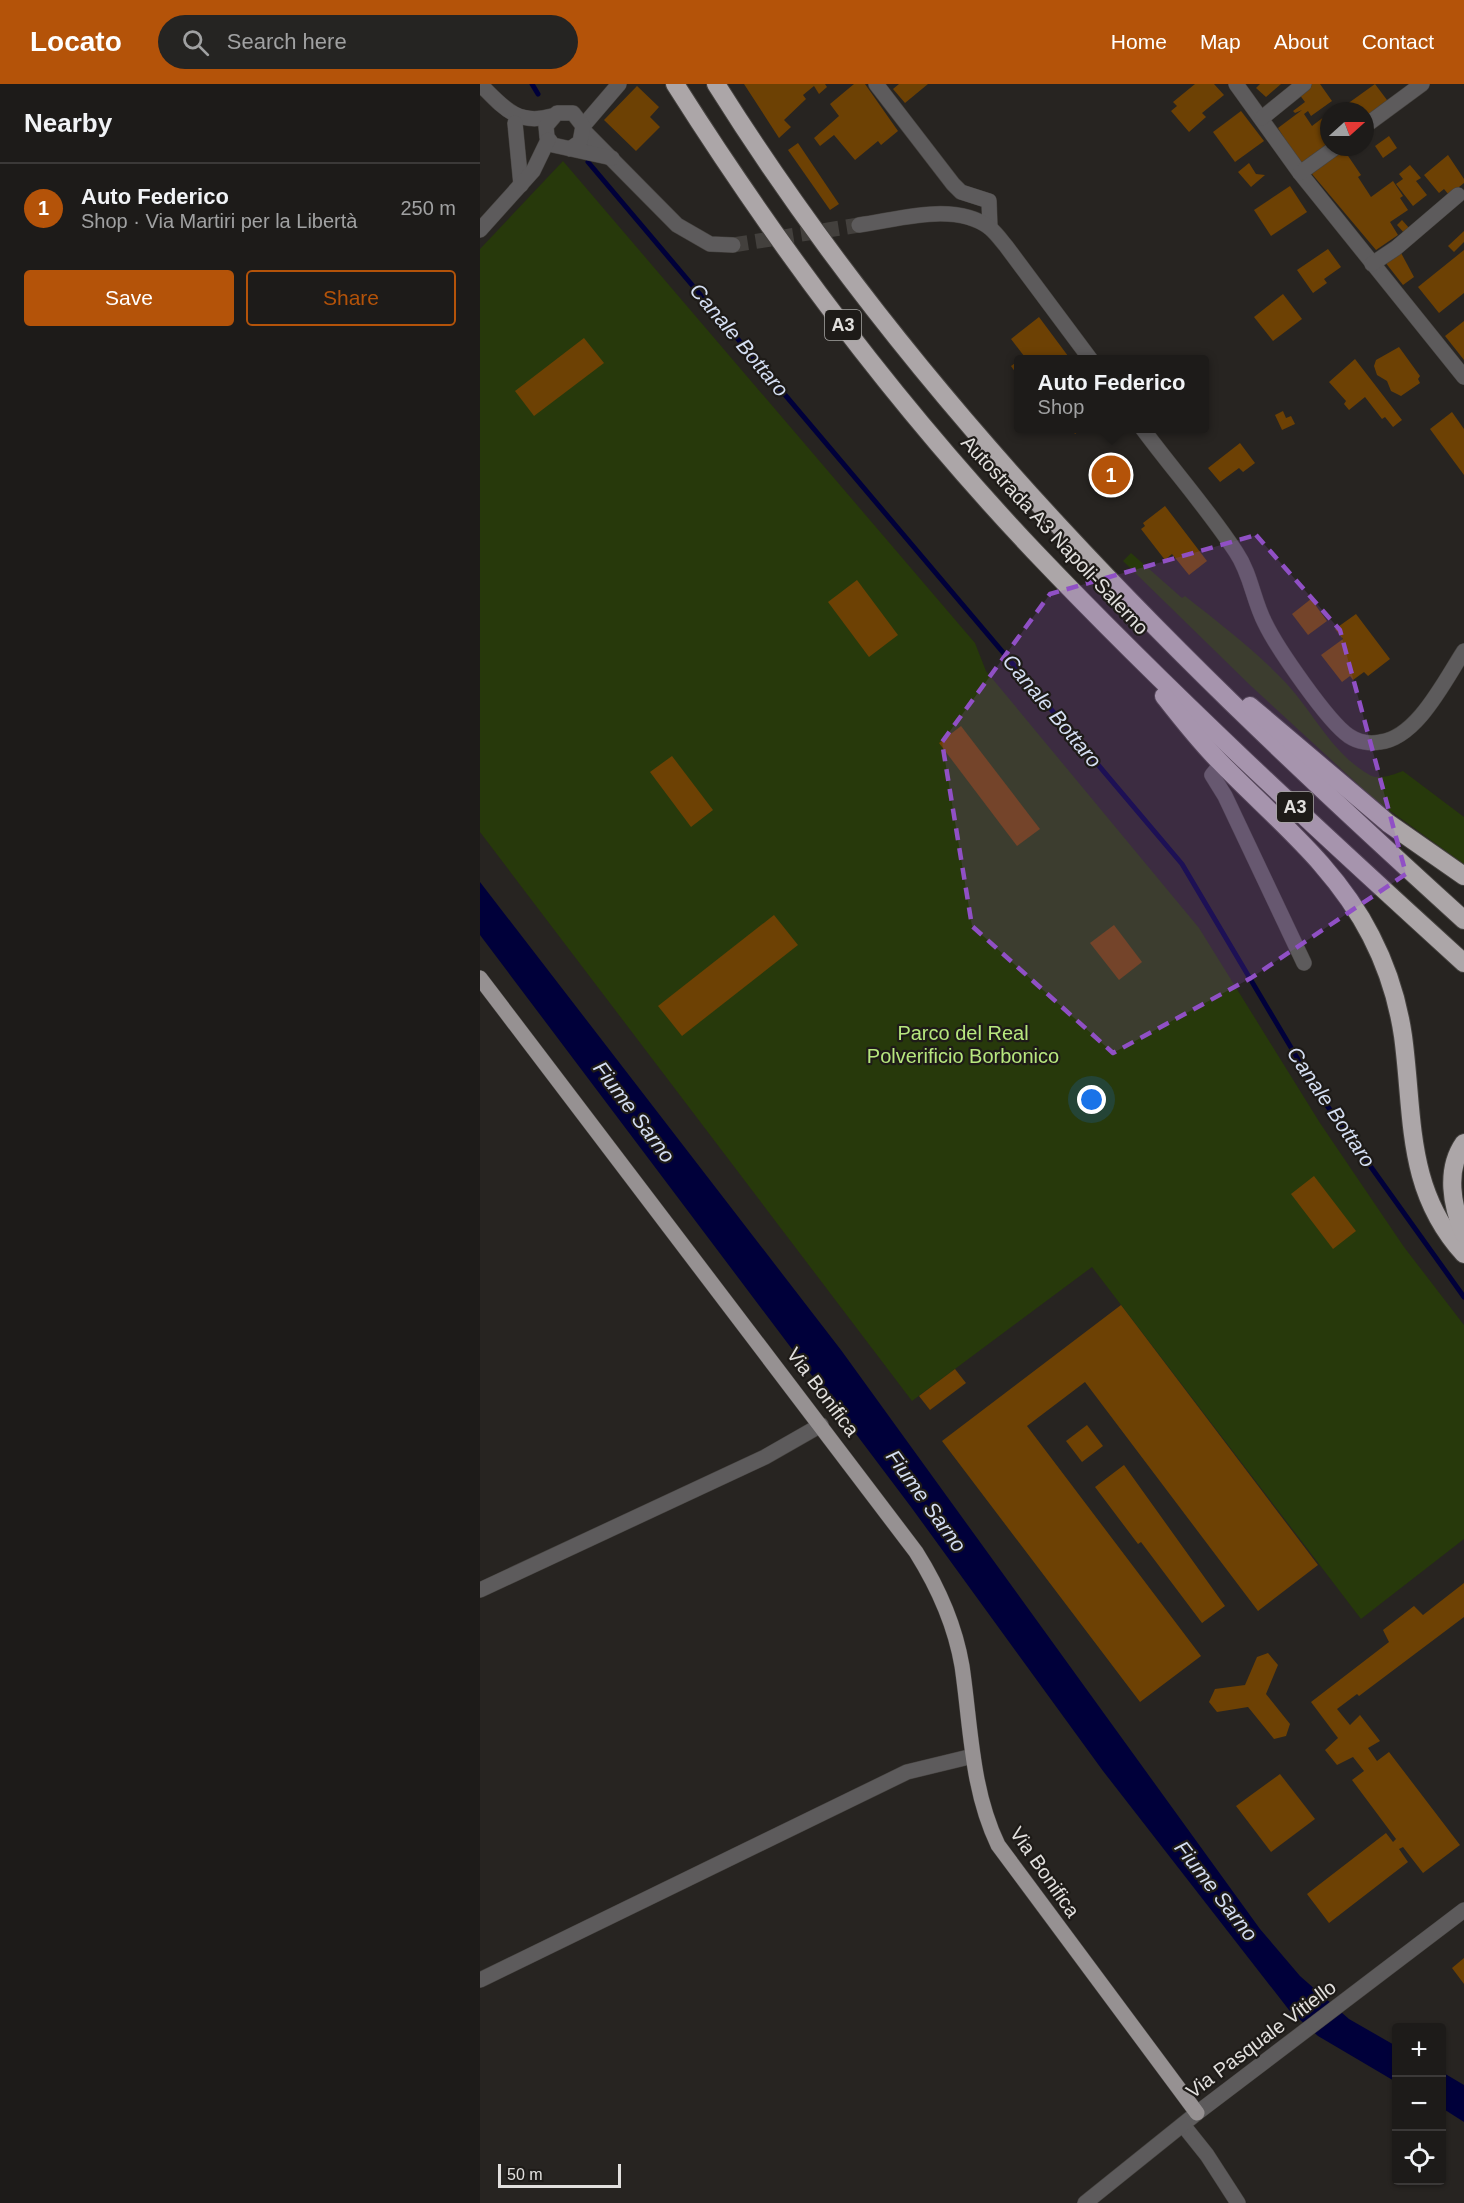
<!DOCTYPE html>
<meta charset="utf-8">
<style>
:root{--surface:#1d1b19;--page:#252422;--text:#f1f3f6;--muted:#a0a1a2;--line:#3b3938;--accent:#b45309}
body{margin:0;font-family:Arial,sans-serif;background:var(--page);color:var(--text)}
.controls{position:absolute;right:18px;bottom:18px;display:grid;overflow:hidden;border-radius:6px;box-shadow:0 2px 4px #0004}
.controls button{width:54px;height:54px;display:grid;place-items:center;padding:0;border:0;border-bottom:2px solid var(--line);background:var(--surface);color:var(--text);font:30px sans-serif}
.compass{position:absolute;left:840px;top:18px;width:54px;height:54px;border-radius:50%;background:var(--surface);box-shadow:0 2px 4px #0004;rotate:69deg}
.scale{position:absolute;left:18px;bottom:15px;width:123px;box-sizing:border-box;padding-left:6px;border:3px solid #e2e0de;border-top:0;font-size:16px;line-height:21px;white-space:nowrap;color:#e2e0de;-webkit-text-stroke:4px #1e1b18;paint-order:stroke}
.you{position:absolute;left:612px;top:1016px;width:21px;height:21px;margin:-15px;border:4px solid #fff;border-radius:50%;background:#1a73e8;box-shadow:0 0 0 9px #1a73e833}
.badge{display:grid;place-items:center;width:39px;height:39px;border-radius:50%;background:var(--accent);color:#fff;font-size:20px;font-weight:700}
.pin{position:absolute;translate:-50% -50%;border:3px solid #fff;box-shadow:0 2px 6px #0006}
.popup{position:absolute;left:534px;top:271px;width:195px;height:78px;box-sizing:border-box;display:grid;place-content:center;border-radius:6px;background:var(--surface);filter:drop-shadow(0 2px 4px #0005);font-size:20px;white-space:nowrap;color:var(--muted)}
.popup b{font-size:22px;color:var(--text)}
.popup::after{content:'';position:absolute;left:50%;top:100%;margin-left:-12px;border:12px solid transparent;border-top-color:var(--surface)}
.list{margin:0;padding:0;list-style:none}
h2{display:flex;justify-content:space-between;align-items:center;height:78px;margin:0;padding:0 24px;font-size:26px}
h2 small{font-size:20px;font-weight:400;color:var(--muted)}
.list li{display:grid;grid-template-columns:39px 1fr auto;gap:18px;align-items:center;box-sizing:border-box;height:90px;padding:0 24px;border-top:2px solid var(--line)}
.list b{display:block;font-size:22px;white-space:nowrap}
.list p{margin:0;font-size:20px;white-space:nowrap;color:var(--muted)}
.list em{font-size:20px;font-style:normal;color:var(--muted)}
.actions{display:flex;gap:12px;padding:18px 24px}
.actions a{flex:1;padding:14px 0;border:2px solid var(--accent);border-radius:6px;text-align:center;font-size:21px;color:var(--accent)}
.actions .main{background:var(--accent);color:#fff}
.icon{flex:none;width:33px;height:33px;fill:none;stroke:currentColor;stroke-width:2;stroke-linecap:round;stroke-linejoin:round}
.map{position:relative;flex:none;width:984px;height:2119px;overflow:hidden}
header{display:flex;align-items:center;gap:36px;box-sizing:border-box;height:84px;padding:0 30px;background:var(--accent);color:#fff}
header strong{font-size:28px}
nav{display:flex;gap:33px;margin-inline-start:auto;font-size:21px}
.search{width:420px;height:54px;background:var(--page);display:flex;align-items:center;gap:15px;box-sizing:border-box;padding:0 21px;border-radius:33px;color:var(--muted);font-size:22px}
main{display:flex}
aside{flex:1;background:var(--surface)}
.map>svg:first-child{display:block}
.green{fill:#27390b}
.water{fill:#00003a}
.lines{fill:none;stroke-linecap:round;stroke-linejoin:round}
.stream{stroke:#00003a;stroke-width:5}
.building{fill:#6d4104}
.minor-tunnel{stroke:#43403d;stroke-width:15;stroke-dasharray:15 8;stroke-linecap:butt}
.minor-casing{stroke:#45423f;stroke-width:16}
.major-casing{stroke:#45423f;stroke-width:16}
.highway-casing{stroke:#45423f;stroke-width:20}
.minor{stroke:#5d5b5c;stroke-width:15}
.major{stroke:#969192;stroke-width:15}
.highway{stroke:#aca6a8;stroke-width:18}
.marked{fill:#9050c5;fill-opacity:0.2;stroke:#9050c5;stroke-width:4.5;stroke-dasharray:12 8;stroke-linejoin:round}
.labels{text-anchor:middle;stroke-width:4.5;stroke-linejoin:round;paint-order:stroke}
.shield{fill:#1e1b18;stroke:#a7a5a3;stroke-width:1.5}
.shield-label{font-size:18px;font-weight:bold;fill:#e2e0de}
.street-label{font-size:20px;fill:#e2e0de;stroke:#1e1b18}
.park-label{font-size:20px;fill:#b7e77e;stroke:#1e1b18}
.water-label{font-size:21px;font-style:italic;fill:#d4def2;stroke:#1e1b18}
</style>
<header>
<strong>Locato</strong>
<div class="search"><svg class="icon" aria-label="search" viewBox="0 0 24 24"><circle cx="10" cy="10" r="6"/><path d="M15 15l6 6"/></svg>Search here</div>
<nav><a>Home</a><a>Map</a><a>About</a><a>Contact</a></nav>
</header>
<main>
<aside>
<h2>Nearby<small></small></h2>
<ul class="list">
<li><span class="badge">1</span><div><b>Auto Federico</b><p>Shop · Via Martiri per la Libertà</p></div><em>250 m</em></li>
</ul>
<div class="actions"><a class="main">Save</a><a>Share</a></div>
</aside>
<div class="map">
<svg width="984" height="2119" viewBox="0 0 984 2119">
<rect width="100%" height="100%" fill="#272421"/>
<!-- green -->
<g class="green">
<polygon points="83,77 495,559 506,587 719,844 840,1039 924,1163 984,1241 984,1455 881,1535 612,1183 432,1317 0,748 0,165"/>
<path d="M651 469 702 514 705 512C739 539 776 567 806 599 834 629 851 668 888 690 898 697 912 691 923 687L984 733V780L895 716 771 602 643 477Z"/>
</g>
<!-- water -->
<g class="water">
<polygon points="0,798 361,1266 780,1845 820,1892 869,1935 916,1962 916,1998 838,1952 809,1926 623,1687 431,1423 0,851"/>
<polygon points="962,1988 984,2001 984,2038 962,2024"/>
</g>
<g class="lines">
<!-- stream -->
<g class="stream">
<polyline points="52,0 58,10"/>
<polyline points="108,78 702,780 838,1009 984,1213"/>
</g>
</g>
<!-- building -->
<g class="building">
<polygon points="264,0 345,0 347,3 339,10 334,2 323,11 326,15 304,36 311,43 299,54"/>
<polygon points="374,0 385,0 418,47 401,61 398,57 375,76 354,51 340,62 334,54 359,32 350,20"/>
<polygon points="419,0 448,0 425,19 413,5"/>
<polygon points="715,0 734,0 744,11 722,29 726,33 709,48 691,27 697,22 693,18"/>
<polygon points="780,0 801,0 786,13 776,4"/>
<polygon points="832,0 840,0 852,17 831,32 828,27 824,30 832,42 849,29 849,62 821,82 798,44 822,26 815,29 813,27 825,18 819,10"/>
<polygon points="895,0 910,20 885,37 885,27 866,27 863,23"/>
<polygon points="157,2 179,23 170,33 180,43 156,67 124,36"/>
<polygon points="761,27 784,57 755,78 733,48"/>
<polygon points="909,52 917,64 903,74 895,62"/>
<polygon points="318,59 359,120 350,126 308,66"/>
<polygon points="862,63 881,91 878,93 891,113 913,97 923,112 920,114 928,126 910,138 918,151 896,166 832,90 831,85"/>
<polygon points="968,71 984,95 984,99 969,111 964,105 959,109 944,91"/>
<polygon points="769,79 776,90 785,91 771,103 758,88"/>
<polygon points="930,81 941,94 936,97 947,111 933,122 916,100 923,95 919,90"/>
<polygon points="810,102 827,128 791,152 774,126"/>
<polygon points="922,136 930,145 925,150 917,141"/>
<polygon points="984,147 984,158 974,168 968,162"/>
<polygon points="848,165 861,183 844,195 847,199 833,209 817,186"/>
<polygon points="984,166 984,209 959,229 938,203"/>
<polygon points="920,167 934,193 923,201 905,178"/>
<polygon points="803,210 822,235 793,257 774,233"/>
<polygon points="559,233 591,276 539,276 544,272 531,255"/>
<polygon points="984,237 984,276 965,252"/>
<polygon points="104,254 124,279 54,332 35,307"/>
<polygon points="919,263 940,292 938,295 940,299 921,312 911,307 907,297 897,291 894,282 896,276"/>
<polygon points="875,275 922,336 913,343 905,333 902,335 885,313 869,326 864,320 866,317 849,298"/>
<polygon points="538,277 538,292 531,282"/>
<polygon points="803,327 806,334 811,332 815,340 802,346 795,331"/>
<polygon points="972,328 984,345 984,391 950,345"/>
<polygon points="591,344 603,344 595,350"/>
<polygon points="760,359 775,379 763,388 759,384 740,398 728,384"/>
<polygon points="685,422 727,477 709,491 692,470 685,476 661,445 665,442 663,439"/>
<polygon points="377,496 418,551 389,573 348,518"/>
<polygon points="831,515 847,537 828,551 812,530"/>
<polygon points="876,530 910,575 888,592 884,588 873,596 870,592 862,598 841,571 863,555 855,545"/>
<polygon points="481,642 560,745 537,762 459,659"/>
<polygon points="192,672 233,726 211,743 170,688"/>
<polygon points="294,831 318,861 202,952 178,922"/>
<polygon points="634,841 662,878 639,896 610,859"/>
<polygon points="834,1092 876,1147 853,1165 811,1110"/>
<polygon points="641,1221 838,1481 778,1527 605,1298 547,1342 721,1572 660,1618 462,1357"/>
<polygon points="475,1285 486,1299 450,1326 439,1312"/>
<polygon points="607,1341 623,1362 602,1378 586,1357"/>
<polygon points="644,1381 745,1522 722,1539 661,1458 658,1460 615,1403"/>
<polygon points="984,1499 984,1533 879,1612 877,1610 857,1625 870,1641 880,1631 900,1657 888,1664 897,1677 909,1668 980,1761 943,1789 923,1763 919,1765 928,1778 849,1839 827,1810 906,1749 913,1758 916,1755 872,1696 884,1687 873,1673 857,1681 845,1666 858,1654 831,1618 909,1558 903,1546 934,1522 943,1531"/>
<polygon points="788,1569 798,1581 786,1610 810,1640 806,1652 794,1655 768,1623 737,1628 729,1618 735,1605 765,1601 777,1573"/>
<polygon points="800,1690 835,1735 791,1768 756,1722"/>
<polygon points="984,1874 984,1900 972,1884"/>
</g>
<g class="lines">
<!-- minor-tunnel -->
<polyline class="minor-tunnel" points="253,161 379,141"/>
<!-- minor casing -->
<g class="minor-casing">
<g id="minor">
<path d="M0 0C23 23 37 42 72 32"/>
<polyline points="396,0 473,100 481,108 509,117 510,144"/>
<polyline points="756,0 820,89 984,293"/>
<polyline points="782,34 824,0"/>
<polyline points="35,39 41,101"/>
<polyline points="103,42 139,0"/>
<polyline points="885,42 942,0"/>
<polyline points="104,47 197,141 230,160 253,161"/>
<polyline points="90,65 100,58 103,42 93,29 77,29 66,42 67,53 73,61 132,74"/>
<polyline points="820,89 856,63"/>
<path d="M379 141C418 136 475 117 510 144 516 149 521 156 526 162L611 276"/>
<polyline points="0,146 53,87 68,56"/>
<polyline points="892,180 916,164 978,111"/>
<path d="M662 344C693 386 728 425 756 468 771 490 773 516 785 539 797 564 848 638 869 652 878 658 890 660 900 658 937 654 965 596 984 567"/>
<polyline points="741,680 732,691 745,712 824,879"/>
<polyline points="0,1506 285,1373 341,1341"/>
<polyline points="0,1896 427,1688 493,1672"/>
<polyline points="703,2041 727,2071 758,2119"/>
<polyline points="605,2119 717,2029 984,1826"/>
</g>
</g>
<!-- major casing -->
<g class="major-casing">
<path id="major" d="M0 894 436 1468C458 1503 475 1541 482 1582 491 1643 491 1705 518 1761L717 2029"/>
</g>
<!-- highway casing -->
<g class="highway-casing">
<g id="highway">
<path d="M195 0C300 166 419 324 554 467 691 611 837 745 984 879"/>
<path d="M236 0C439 324 703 581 984 836"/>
<path d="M684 612C702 635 719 657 740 678 794 734 855 781 891 852 907 883 918 918 923 952 934 1033 925 1105 984 1170"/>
<polyline points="770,622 908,739 984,792"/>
<path d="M984 1059C965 1086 972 1122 984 1150"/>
</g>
</g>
<!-- minor -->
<use href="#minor" class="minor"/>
<!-- major -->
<use href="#major" class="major"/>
<!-- highway -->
<use href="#highway" class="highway"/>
</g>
<!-- marked area -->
<path class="marked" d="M776 451 860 546 926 790 771 894 633 969 492 842 462 658 570 510Z"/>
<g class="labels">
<!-- shield labels -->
<g class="shield">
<rect x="345" y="226" width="36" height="30" rx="4.5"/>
<rect x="797" y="708" width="36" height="30" rx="4.5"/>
</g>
<g class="shield-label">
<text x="363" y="247">A3</text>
<text x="815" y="729">A3</text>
</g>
<!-- street labels -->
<g class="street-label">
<text transform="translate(575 451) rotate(47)" y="7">Autostrada A3 Napoli-Salerno</text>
<text transform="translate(343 1308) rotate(53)" y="7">Via Bonifica</text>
<text transform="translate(565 1788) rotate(55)" y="7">Via Bonifica</text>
<text transform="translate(781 1955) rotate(-37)" y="7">Via Pasquale Vitiello</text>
</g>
<!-- park labels -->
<g class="park-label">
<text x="483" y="956">Parco del Real<tspan x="483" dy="23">Polverificio Borbonico</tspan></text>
</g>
<!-- water labels -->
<g class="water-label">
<text transform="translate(259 256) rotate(50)" y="7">Canale Bottaro</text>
<text transform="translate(572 627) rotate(50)" y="7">Canale Bottaro</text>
<text transform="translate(851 1023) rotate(56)" y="7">Canale Bottaro</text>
<text transform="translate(154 1028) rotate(53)" y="7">Fiume Sarno</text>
<text transform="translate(446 1417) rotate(54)" y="7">Fiume Sarno</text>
<text transform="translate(736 1807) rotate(52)" y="7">Fiume Sarno</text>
</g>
</g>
</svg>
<div class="controls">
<button>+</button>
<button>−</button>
<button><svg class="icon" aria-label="locate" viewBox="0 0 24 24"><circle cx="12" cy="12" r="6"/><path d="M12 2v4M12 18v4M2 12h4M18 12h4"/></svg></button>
</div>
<svg class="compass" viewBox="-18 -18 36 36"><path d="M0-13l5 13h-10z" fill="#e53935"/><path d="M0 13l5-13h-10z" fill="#a0a1a2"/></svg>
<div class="scale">50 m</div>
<div class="you"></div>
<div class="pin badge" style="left:631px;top:391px">1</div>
<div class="popup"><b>Auto Federico</b>Shop</div>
</div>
</main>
